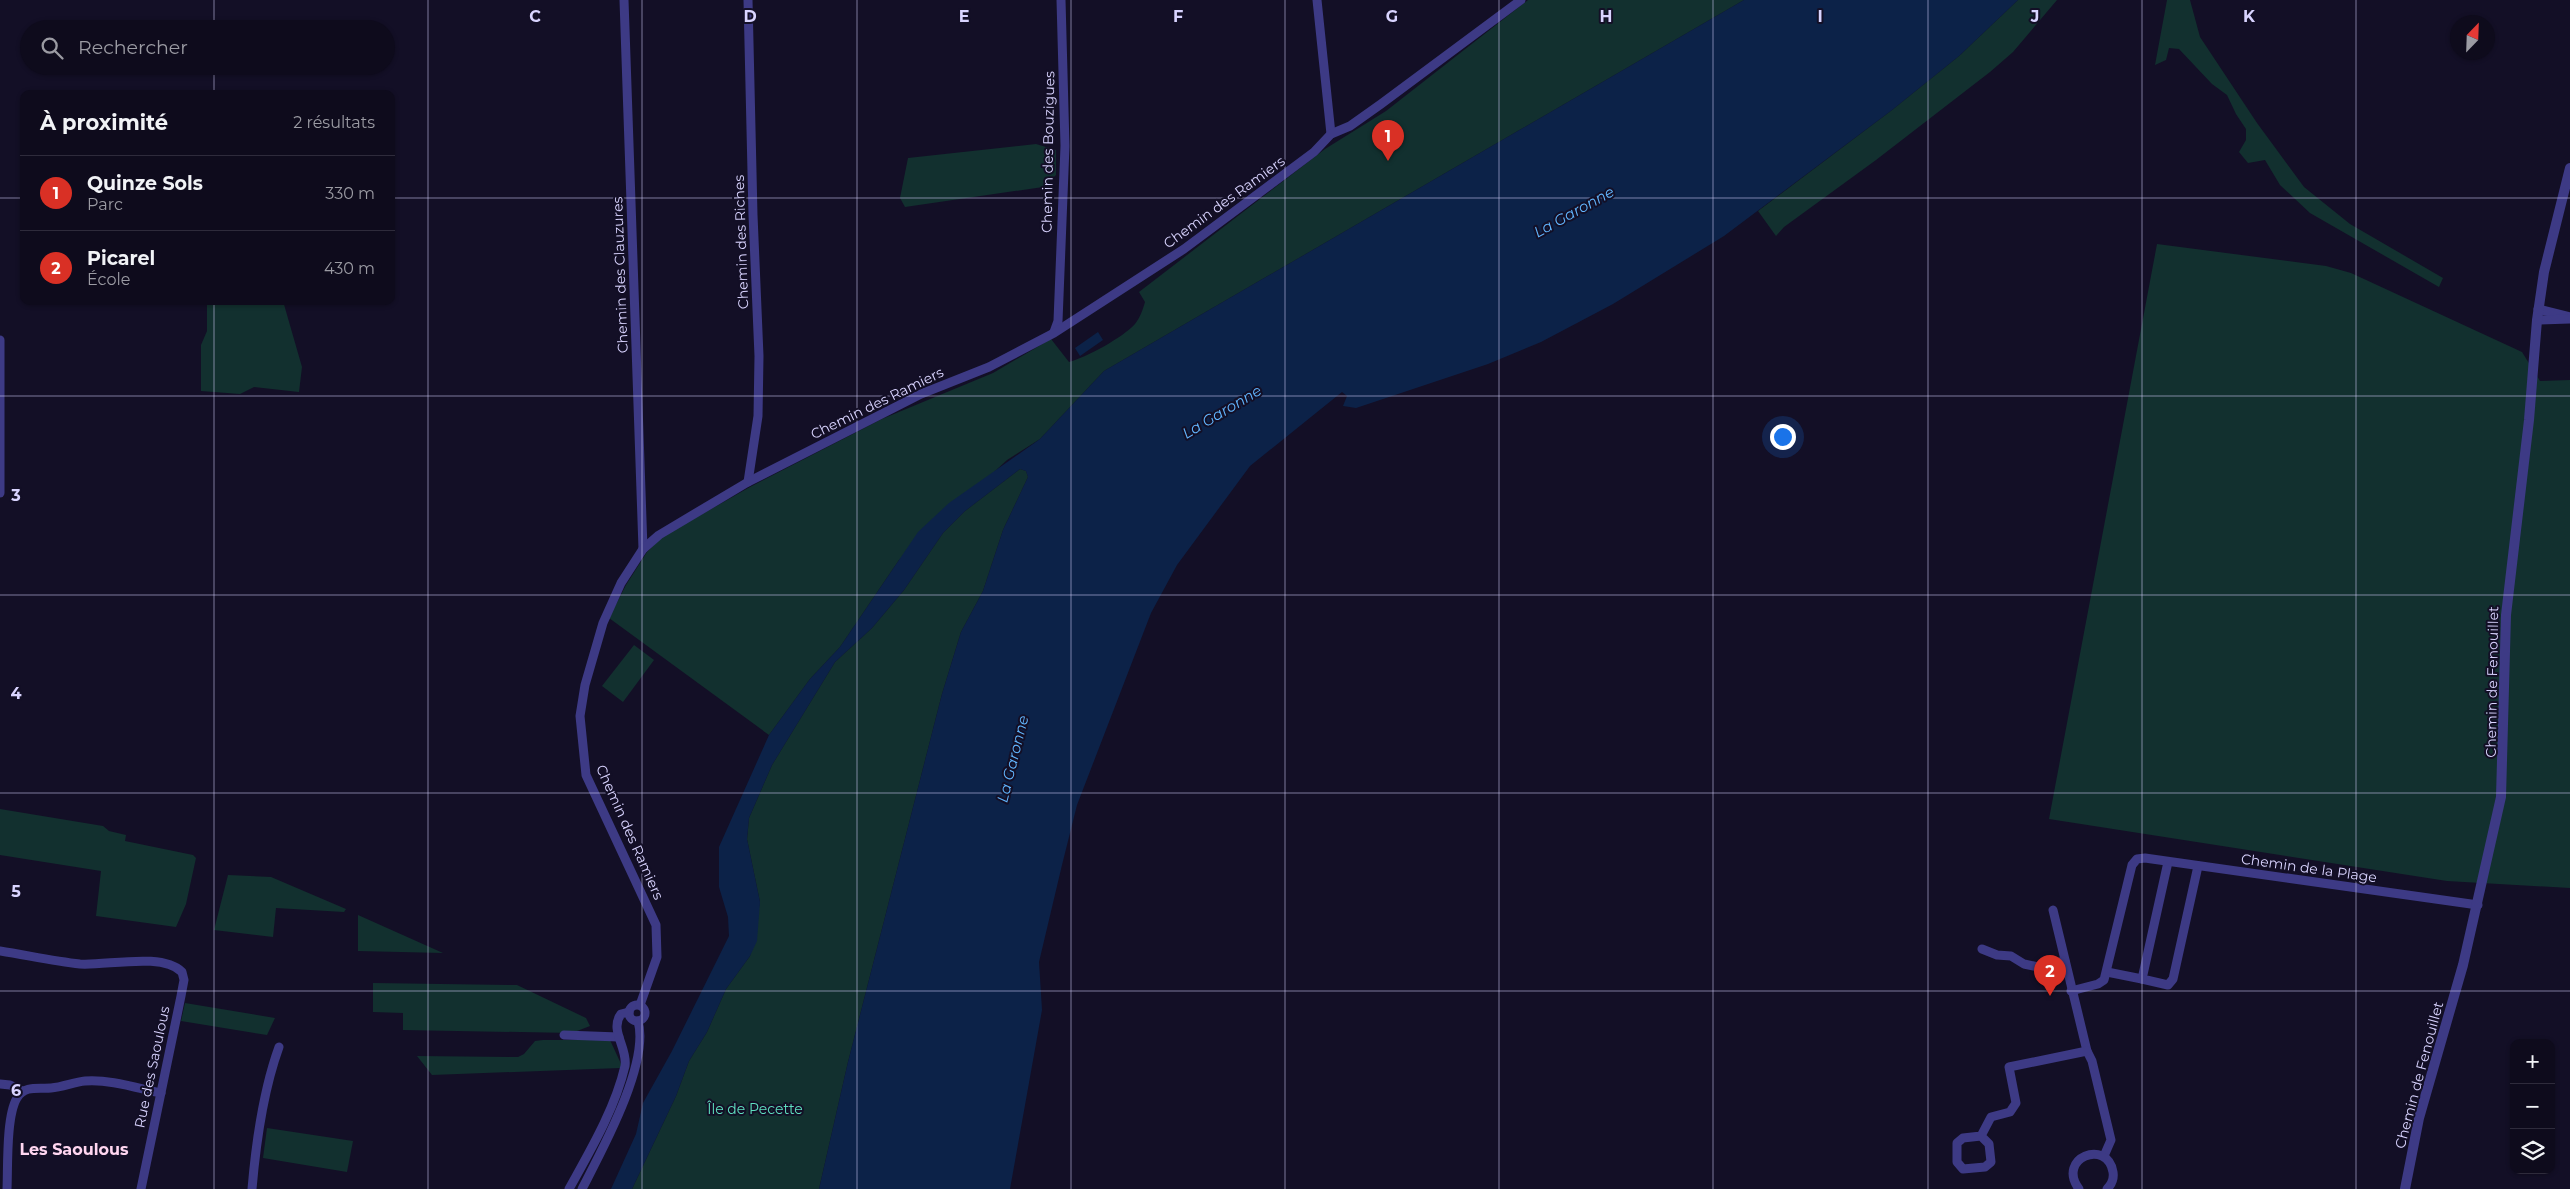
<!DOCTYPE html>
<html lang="fr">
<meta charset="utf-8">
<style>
:root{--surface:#0e0b1c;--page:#171425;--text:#f1f3f6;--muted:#9b9ba3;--line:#2e2b3b;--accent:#d93025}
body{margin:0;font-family:Montserrat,sans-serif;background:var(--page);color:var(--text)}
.controls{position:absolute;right:15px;bottom:15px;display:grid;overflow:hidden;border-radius:10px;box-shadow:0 1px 4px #0004}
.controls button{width:45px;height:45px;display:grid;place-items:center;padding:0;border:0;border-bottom:1px solid var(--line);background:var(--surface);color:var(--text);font:25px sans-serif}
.compass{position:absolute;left:2450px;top:15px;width:45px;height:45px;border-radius:50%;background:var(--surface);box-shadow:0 1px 4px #0004;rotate:23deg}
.you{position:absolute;left:1782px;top:436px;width:18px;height:18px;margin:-12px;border:4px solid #fff;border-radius:50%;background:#1a73e8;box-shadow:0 0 0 8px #1a73e833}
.badge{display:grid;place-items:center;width:32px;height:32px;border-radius:50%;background:var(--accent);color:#fff;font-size:16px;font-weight:700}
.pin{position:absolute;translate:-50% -41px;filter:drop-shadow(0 1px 2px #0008)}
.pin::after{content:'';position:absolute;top:26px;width:18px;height:15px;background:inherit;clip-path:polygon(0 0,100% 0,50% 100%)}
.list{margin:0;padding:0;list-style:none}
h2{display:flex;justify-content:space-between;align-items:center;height:65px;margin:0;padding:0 20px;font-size:21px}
h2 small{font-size:16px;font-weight:400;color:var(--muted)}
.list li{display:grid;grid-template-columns:32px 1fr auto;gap:15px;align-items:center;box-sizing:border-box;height:75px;padding:0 20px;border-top:1px solid var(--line)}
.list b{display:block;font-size:19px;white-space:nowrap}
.list p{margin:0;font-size:16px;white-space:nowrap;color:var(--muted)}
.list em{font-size:16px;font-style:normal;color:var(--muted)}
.icon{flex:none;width:28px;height:28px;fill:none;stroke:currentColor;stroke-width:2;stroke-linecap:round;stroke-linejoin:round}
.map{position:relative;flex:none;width:2570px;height:1189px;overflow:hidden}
.search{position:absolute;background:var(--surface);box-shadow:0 1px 4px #0004;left:20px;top:20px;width:375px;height:55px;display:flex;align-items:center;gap:12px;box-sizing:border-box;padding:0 18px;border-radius:28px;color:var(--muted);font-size:19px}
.panel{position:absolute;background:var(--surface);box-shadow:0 1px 4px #0004;left:20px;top:90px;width:375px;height:215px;border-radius:10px}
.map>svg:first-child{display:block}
.green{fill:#12302f}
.water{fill:#0c2248}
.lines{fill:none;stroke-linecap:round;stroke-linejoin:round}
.minor{stroke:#3d3a85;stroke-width:9}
.tertiary{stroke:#3d3a85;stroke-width:10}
.grid{fill:none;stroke:#d9d4ff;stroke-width:1;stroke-opacity:0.55}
.labels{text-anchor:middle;stroke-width:4;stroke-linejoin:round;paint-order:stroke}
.street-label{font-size:14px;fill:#d9d4ff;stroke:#130f26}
.park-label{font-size:14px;fill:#5fe0c0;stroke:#130f26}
.water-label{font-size:15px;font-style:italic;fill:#62b6ff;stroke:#130f26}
.quarter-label{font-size:16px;font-weight:bold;fill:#ffd6f0;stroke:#130f26}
.grid-label{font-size:16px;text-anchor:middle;font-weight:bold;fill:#d9d4ff;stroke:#130f26;stroke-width:4;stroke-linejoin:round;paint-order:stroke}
</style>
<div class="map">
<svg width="2570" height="1189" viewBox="0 0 2570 1189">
<rect width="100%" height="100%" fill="#130f26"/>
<!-- green -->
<g class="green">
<path d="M1528 0H1744L1104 371 1040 439 1007 460 899 560 840 647 810 679 769 735 609 618 626 585 647 552 662 537 750 487 882 419 993 373 1051 339 1069 362C1087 357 1122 338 1135 324 1140 318 1143 309 1145 302L1139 292 1325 149 1386 111Z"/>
<polygon points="2018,0 2057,0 2013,52 1990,72 1876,160 1784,227 1776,236 1758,211 1892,110 1959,56"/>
<polygon points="2167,0 2190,0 2200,37 2257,123 2304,187 2350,224 2443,278 2439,287 2310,213 2280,185 2265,160 2248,163 2239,152 2246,140 2246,129 2236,114 2227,95 2212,84 2179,49 2169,48 2166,60 2155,65"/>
<polygon points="1036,144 1056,150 1056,175 1043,187 905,207 900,198 908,158"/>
<polygon points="2157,244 2326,266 2351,273 2522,352 2540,381 2570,380 2570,888 2447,881 2049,819"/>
<polygon points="207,301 283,301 302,367 299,392 254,387 240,394 201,391 201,345 207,331"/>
<polygon points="1020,469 1026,471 1028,477 1003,530 983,591 961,632 942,694 848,1062 819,1189 632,1189 676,1096 689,1061 707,1032 726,989 750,956 760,902 747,839 749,818 772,765 835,662 872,628 904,590 943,533 965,511"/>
<polygon points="634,645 654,660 623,702 602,686"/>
<polygon points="0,809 103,826 109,831 126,835 125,841 193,855 196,858 186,904 176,927 96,916 101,871 0,855"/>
<polygon points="228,875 271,877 346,909 344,912 276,908 273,937 214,930"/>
<polygon points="358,915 443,953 358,951"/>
<polygon points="373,983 517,985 586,1018 590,1026 572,1033 403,1030 403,1013 373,1012"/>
<polygon points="185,1003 275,1018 267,1035 181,1021"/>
<polygon points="543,1040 610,1040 622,1066 620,1068 432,1075 417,1056 518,1057 524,1054 535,1041"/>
<polygon points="267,1128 353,1141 347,1172 263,1158"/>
</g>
<!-- water -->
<g class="water">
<polygon points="1744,0 2018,0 1959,56 1892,110 1724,236 1613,304 1541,342 1488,364 1356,408 1343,406 1347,396 1342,392 1250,466 1177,565 1151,613 1077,805 1062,865 1039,962 1042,1010 1010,1189 819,1189 848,1062 942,694 961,632 983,591 1003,530 1028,477 1026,471 1020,469 965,511 943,533 904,590 872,628 835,662 772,765 749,818 747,839 760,902 757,941 750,956 726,989 707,1032 689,1061 676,1096 632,1189 611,1189 636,1134 643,1103 672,1051 729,936 728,917 719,887 719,847 769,735 810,679 840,647 918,532 949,503 1040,439 1104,371"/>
<polygon points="1098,332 1103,340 1080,356 1075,348"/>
</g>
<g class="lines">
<!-- minor -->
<g class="minor">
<polyline points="624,0 643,549"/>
<polyline points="1317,0 1331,134"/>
<polyline points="2538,309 2570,317"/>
<polyline points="2537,320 2570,319"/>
<polyline points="1054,332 1058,321 1065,146 1061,0"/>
<polyline points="0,340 0,493"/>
<polyline points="748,482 758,416 759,356 753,215 748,0"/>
<polyline points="2168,862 2142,979 2168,985 2173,979 2198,866"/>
<polyline points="2053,910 2087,1051 2092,1061 2111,1140 2104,1156"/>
<polyline points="1982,949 1997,955 2011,956 2024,964 2038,967 2065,961"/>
<path d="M0 951C26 955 53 961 80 964 106 966 162 952 182 972L184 980 181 996 141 1189"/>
<polyline points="2107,972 2142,979"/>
<polyline points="2071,991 2098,984 2104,980 2132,865 2137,859 2145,858 2478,905"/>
<circle cx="637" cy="1013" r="8"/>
<polyline points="640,1005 657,957 656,925 586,775 580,716 585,685 603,623 621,583 643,549 659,535 748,482 921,394 989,367 1054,333 1184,249 1314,152 1331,134 1350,126 1381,104 1521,0"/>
<polyline points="564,1035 619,1037"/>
<polyline points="0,1084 10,1085 22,1091"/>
<polyline points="1981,1136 1963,1138 1957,1143 1957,1162 1963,1169 1985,1167 1991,1162 1989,1144 1981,1136 1991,1117 2010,1112 2016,1103 2009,1067 2087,1051"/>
<path d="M7 1189C8 1167 6 1116 17 1098 25 1085 38 1089 51 1088 63 1087 74 1082 85 1081 109 1079 137 1088 161 1093"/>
<path d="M252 1189C256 1142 263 1091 279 1047"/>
<path d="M569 1189C590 1151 615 1109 625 1066 628 1048 609 1030 621 1014L629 1012"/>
<path d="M582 1189C602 1150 650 1063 638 1021"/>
<path d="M2079 1189C2056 1158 2107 1138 2113 1172 2114 1178 2112 1184 2107 1189"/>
</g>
<!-- tertiary -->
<polyline class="tertiary" points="2405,1189 2419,1118 2463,965 2501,797 2506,615 2529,420 2537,320 2544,272 2570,168"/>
</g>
<!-- grid -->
<path class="grid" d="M214 0V29M428 0V1189M642 0V1189M857 0V1189M1071 0V1189M1285 0V1189M1499 0V1189M1713 0V1189M1928 0V1189M2142 0V1189M2356 0V1189M214 66V94M0 198H24M391 198H2570M214 301V1189M0 396H2570M0 595H2570M0 793H2570M0 991H2570"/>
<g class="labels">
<!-- street labels -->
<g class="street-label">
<text transform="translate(1048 152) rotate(-89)" y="5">Chemin des Bouzigues</text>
<text transform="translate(1224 202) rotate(-36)" y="5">Chemin des Ramiers</text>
<text transform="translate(741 242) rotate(-92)" y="5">Chemin des Riches</text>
<text transform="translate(620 275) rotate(-92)" y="5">Chemin des Clauzures</text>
<text transform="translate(877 403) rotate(-26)" y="5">Chemin des Ramiers</text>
<text transform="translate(2492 682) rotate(-89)" y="5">Chemin de Fenouillet</text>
<text transform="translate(630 832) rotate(66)" y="5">Chemin des Ramiers</text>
<text transform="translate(2309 868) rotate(8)" y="5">Chemin de la Plage</text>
<text transform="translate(152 1067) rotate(-78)" y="5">Rue des Saoulous</text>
<text transform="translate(2419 1075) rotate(-75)" y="5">Chemin de Fenouillet</text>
</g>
<!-- park labels -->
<g class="park-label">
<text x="755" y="1114">Île de Pecette</text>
</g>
<!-- water labels -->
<g class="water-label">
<text transform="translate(1574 212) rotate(-29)" y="5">La Garonne</text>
<text transform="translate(1222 412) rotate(-31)" y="5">La Garonne</text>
<text transform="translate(1013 759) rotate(-76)" y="5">La Garonne</text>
</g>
<!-- quarter labels -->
<g class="quarter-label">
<text x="74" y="1155">Les Saoulous</text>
</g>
</g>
<g class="grid-label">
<text x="535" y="22">C</text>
<text x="750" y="22">D</text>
<text x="964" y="22">E</text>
<text x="1178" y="22">F</text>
<text x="1392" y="22">G</text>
<text x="1606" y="22">H</text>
<text x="1820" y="22">I</text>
<text x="2035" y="22">J</text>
<text x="2249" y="22">K</text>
<text x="16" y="501">3</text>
<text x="16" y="699">4</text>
<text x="16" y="897">5</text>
<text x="16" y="1096">6</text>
</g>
</svg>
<div class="controls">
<button>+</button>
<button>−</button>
<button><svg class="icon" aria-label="layers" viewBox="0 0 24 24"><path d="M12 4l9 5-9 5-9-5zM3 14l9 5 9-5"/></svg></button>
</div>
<svg class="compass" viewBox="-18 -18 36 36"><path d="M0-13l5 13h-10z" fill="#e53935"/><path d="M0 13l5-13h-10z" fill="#9b9ba3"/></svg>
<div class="you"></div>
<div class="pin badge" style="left:1388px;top:161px">1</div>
<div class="pin badge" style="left:2050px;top:996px">2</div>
<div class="search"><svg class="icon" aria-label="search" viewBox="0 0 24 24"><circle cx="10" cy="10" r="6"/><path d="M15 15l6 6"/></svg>Rechercher</div>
<section class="panel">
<h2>À proximité<small>2 résultats</small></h2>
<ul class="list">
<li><span class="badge">1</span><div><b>Quinze Sols</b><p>Parc</p></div><em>330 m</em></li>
<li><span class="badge">2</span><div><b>Picarel</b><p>École</p></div><em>430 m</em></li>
</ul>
</section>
</div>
